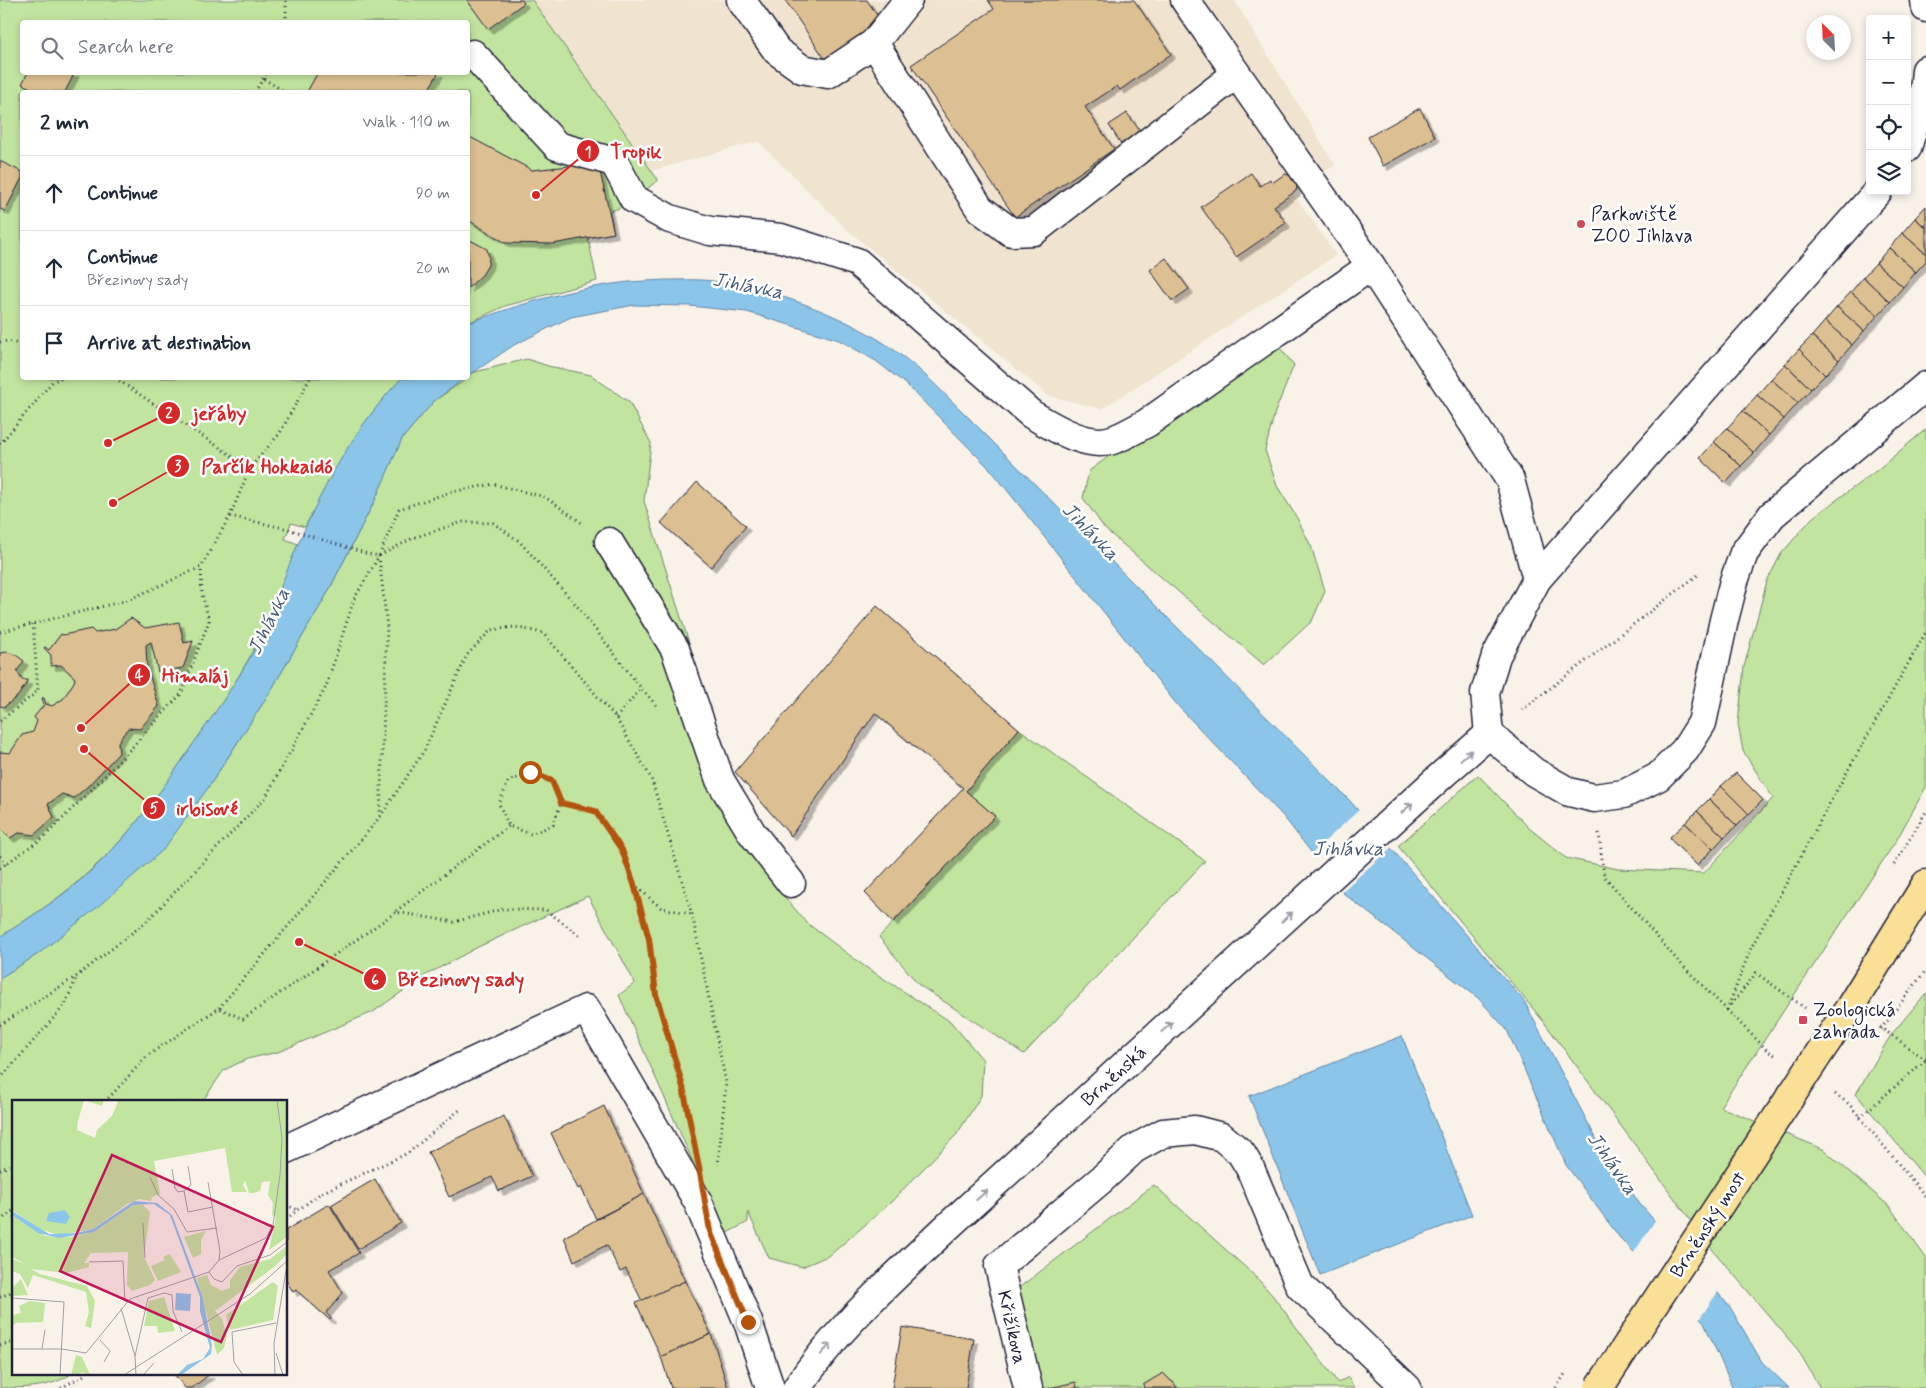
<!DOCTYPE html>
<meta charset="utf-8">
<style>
:root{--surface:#fff;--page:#f2f2f3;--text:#1f2937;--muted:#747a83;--line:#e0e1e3}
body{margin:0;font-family:Mynerve,sans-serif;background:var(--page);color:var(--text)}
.controls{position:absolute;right:15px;top:15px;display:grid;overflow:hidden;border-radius:5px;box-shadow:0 2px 8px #0003}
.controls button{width:45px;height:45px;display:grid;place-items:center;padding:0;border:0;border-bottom:1px solid var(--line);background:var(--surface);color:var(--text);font:25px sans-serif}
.compass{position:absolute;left:1806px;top:15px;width:45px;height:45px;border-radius:50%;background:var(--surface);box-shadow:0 2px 8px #0003;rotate:336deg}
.stop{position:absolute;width:15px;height:15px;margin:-11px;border:4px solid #b45309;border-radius:50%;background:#fff}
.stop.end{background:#b45309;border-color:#fff;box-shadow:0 1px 5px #0008}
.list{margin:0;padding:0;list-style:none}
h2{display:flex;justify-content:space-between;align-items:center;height:65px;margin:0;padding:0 20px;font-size:21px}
h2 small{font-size:16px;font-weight:400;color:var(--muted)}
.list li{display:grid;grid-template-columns:32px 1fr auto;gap:15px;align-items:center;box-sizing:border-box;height:75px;padding:0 20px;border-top:1px solid var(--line)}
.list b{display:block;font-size:19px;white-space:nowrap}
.list p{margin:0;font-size:16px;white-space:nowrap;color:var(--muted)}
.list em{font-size:16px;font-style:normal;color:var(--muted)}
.icon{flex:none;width:28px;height:28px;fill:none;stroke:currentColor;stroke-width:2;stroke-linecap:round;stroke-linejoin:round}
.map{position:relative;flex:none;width:1926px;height:1388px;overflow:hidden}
.search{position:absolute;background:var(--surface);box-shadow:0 2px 8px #0003;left:20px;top:20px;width:450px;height:55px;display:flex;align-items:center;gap:12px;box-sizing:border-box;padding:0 18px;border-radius:5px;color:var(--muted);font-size:19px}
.panel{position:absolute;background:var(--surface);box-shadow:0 2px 8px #0003;left:20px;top:90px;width:450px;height:290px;border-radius:5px}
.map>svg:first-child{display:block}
.built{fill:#f0e3cf}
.green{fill:#c1e59f;stroke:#72846d;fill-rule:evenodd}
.water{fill:#8bc6ea;stroke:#6184a4}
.pier{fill:#f8f2e9}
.building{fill:#dcc091;stroke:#22223b;filter:url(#shadow)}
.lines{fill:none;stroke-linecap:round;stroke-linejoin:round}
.minor-casing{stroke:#22223b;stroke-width:31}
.major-casing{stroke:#22223b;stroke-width:31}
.path{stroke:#22223b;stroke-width:3;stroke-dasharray:1 4;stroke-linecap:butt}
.minor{stroke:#fff;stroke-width:28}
.major{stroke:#fadf96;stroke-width:28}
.major-bridge-casing{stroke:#22223b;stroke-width:31;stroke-linecap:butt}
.path-bridge{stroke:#22223b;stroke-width:3;stroke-dasharray:1 4;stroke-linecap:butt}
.major-bridge{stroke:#fadf96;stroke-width:28}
.oneway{stroke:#9c9ca7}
.route{stroke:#b45309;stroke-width:6}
.poi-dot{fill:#d1495b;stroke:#fff;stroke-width:2}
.labels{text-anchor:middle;stroke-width:5;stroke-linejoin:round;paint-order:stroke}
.poi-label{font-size:19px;fill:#22223b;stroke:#fff;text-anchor:start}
.street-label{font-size:19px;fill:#22223b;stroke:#fff}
.water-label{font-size:20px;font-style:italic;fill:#475b78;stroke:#fff}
.inset-road{fill:none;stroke:#a29fa3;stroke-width:1}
.view{fill:#c2185b;fill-opacity:0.15;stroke:#c2185b;stroke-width:2.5}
.inset-edge{fill:none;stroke:#22223b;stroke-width:2.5}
.leader{fill:none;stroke:#d62828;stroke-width:2}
.callout-dot{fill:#d62828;stroke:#fff;stroke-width:2}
.mark-label{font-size:15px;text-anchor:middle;font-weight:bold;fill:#fff}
.callout-label{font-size:20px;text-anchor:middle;font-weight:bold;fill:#d62828;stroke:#fff;stroke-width:5;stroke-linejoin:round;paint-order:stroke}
</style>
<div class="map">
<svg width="1926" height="1388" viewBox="0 0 1926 1388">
<defs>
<filter id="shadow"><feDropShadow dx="4.5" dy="4.5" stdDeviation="0" flood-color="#0004"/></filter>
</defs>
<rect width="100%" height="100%" fill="#f8f2e9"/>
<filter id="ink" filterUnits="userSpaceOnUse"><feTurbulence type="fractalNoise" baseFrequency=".02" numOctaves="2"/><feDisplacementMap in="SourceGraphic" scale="10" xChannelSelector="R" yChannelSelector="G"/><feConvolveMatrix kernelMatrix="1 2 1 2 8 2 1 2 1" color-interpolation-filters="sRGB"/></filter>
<g filter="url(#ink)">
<!-- built -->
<polygon class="built" points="532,0 1234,0 1335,165 1293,193 1336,255 1102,409 1049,396 850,232 758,141 651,171"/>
<!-- green -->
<g class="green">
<path d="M0 0H532L658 180 626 206 610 211 614 233 588 238 597 281 505 306 468 323V92H22V378H402C360 421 332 474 305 527L291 523 285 539 298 544C284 579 272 616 254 649 234 687 209 722 185 757 157 797 128 837 91 870 63 896 31 917 0 937ZM22 22H468V72H22Z"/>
<polygon points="1276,343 1294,365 1275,412 1265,450 1277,486 1297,518 1311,546 1325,591 1312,621 1264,665 1105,529 1083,498 1089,471 1121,447"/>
<path d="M527 359 548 366 591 375 629 402 651 443 644 501 698 671 692 731 772 874 767 877 808 924 864 966 951 1022 983 1060 981 1096 957 1134 887 1206 830 1255 802 1267 769 1258 748 1212V1222L725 1234 619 995 635 983 588 896 478 947 426 975 373 1012 278 1052 247 1059 224 1070 202 1102H14V1374H71C51 1388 24 1388 0 1388V978L38 954 210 785 270 692 327 594 375 500 402 439 434 401 468 378 471 373Z"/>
<polygon points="1926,429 1926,787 1896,841 1720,1107 1823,1149 1889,1206 1926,1258 1926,1388 1820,1388 1798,1350 1712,1249 1544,1022 1398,846 1478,775 1529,828 1566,858 1618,869 1704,873 1773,798 1743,751 1738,724 1744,667 1767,581 1781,554 1812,518 1876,471"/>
<polygon points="1019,729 1205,861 1024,1054 919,985 879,937 995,816 966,791"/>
<polygon points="1926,993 1926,1179 1856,1094 1891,1035"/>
<polygon points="1154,1185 1255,1276 1273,1296 1338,1383 1348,1377 1354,1388 1036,1388 1012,1293"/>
</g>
<!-- water -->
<g class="water">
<path d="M667 280C682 280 698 279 713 281 775 289 857 319 906 359 927 375 946 396 965 414L1350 801 1524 1001 1599 1144 1639 1203 1730 1307 1762 1362 1789 1388H1733L1704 1323 1620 1238 1566 1165 1507 1030 1478 998 1343 893 1283 816 1178 706 992 471 907 385 876 361 839 340 747 312 690 306 634 305 571 317 514 345 468 376V323C511 307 567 290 613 284 631 281 649 281 667 280Z"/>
<path d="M402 378H465L434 401 402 439 375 500 327 594 270 692 210 785 163 850 95 909 38 954 0 978V937C32 916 64 896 92 870 132 833 163 789 193 744 215 713 237 682 255 648 272 615 283 578 298 544 324 484 357 424 402 378Z"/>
<polygon points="1402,1036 1472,1215 1320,1275 1249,1096"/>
</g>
<!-- pier -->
<g class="pier">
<polygon points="1360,809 1392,847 1340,893 1310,855"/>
<polygon points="1656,1219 1719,1290 1698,1321 1633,1254"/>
</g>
<!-- building -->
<g class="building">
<polygon points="467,0 522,0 524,3 488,29"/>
<polygon points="785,0 867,0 881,21 825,59"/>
<polygon points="988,0 1134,0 1171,54 1120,90 1117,86 1085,107 1114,149 1015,217 911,65 994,9"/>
<polygon points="28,72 75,72 65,92 39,92 22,84"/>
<polygon points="318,72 439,72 427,92 307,92"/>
<polygon points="1420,108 1435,137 1383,166 1368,137"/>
<polygon points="1127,113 1140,131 1121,144 1109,125"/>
<polygon points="468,136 532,170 598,163 614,233 553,244 506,243 468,220"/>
<polygon points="0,161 22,172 22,178 5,211 0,209"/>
<polygon points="1251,173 1260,186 1270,179 1272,183 1285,174 1289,175 1297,186 1296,191 1274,206 1286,223 1236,257 1201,207"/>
<polygon points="1926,206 1926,228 1915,218"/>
<polygon points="1915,218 1926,228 1926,254 1902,233"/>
<polygon points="1902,233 1926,254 1926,261 1916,272 1889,248"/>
<polygon points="468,239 487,249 489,258 488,265 482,275 468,288"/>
<polygon points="1889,248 1916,272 1903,287 1876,263"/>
<polygon points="1166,258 1189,289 1172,301 1150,270"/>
<polygon points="1876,263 1903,287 1890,302 1863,277"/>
<polygon points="1863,277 1890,302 1878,315 1851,292"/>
<polygon points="1851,292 1878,315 1864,331 1837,307"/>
<polygon points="1837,307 1864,331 1852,345 1825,321"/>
<polygon points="1825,321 1852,345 1839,360 1812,336"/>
<polygon points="1812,336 1839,360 1825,375 1799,349"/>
<polygon points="1799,349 1825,375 1811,389 1785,364"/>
<polygon points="1785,364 1811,389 1798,403 1771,379"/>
<polygon points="1771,379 1798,403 1784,419 1757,395"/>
<polygon points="1757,395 1784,419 1769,435 1743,411"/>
<polygon points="1743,411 1769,435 1754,453 1727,428"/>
<polygon points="1727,428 1754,453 1741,466 1714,442"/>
<polygon points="1714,442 1741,466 1726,483 1700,458"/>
<polygon points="697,482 746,526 711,567 661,523"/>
<polygon points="877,606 1019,729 966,791 995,816 893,922 865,893 963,788 875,713 791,836 735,772"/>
<polygon points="131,618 145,628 179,622 184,643 193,641 183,668 158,672 151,642 146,645 147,668 159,706 140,729 128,728 118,742 119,753 87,787 74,798 62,794 48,804 54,817 34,835 19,833 10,838 0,829 0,752 10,753 22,735 33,732 37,721 34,717 44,705 42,698 44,698 46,704 52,706 63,699 74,682 75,678 61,665 51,666 51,655 44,648 45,647 49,650 61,634 63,635 91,629 95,633 115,629"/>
<polygon points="7,652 16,655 24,661 17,671 22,680 27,680 27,682 18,696 4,707 0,706 0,653"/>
<polygon points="1736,773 1763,800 1749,814 1721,786"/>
<polygon points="1721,786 1749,814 1737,826 1709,799"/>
<polygon points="1709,799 1737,826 1724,837 1697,811"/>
<polygon points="1697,811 1724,837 1713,849 1685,823"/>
<polygon points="1685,823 1713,849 1697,865 1672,841 1670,837"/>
<polygon points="604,1106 644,1194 596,1219 581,1187 578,1189 551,1133"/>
<polygon points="504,1116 532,1176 499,1191 492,1177 449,1197 428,1152"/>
<polygon points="375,1179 401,1223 358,1249 331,1205"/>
<polygon points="644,1194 685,1281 642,1301 626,1269 620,1272 607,1245 574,1261 564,1237"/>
<polygon points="329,1204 359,1253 329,1270 343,1293 326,1313 331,1318 330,1320 296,1290 293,1292 286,1280 286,1230"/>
<polygon points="685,1281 711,1334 661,1357 636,1303"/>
<polygon points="902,1327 974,1339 966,1388 892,1388"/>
<polygon points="711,1334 728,1388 671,1388 661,1357"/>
<polygon points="1163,1373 1171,1381 1173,1382 1177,1388 1144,1388 1143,1385"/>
<polygon points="174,1374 210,1374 192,1388 185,1388"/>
<polygon points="1076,1382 1077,1388 1049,1388"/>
</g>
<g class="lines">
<!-- minor casing -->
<g class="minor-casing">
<g id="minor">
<polyline points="741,0 777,51 802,69 828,74 874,43 908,0"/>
<polyline points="1185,0 1371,266 1510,480 1537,579"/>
<polyline points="1925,0 1926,8"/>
<polyline points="874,43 980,209 1011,232 1034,231 1236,74"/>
<path d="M473 54 557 146 614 162 634 199 670 219 710 231 781 238 857 262 1031 414C1053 427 1089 450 1115 439 1126 435 1137 428 1147 423L1371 266"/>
<polyline points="1907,148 1924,91 1926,70"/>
<polyline points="1878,191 1537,579 1496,656 1485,693 1489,734 1534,772 1569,792 1594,798 1624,794 1658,777 1685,750 1702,723 1724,620 1734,581 1744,553 1772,515 1926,386"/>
<polyline points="609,542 675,649 720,780 752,833 791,883"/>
<polyline points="286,1149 586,1009 698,1202 748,1322 770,1388"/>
<path d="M797 1388C837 1327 894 1278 946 1228L1442 775 1489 734"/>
<polyline points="1028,1388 999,1266 1102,1179 1134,1149 1163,1133 1195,1130 1222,1137 1241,1153 1250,1168 1300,1286 1407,1388"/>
</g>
</g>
<!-- major casing -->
<g class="major-casing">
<polyline id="major" points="1814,1061 1850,1007 1926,884"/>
</g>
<!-- path -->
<g class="path">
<polyline points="286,22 286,0"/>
<polyline points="264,79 285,92"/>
<polyline points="255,92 267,72"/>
<polyline points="0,342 8,341 22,345"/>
<polyline points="115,378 250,468"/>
<polyline points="0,444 53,381 62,378"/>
<polyline points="230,516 288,529 368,554 379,556 413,538 462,522 493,523 519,541 577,606 641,688 656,705"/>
<polyline points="379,556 387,627 380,816"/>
<polyline points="0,632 128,600 201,567 230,516 250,468 280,433 310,378"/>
<polyline points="1522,710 1699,574"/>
<polyline points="616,718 641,688"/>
<polyline points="0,721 38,691 33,624"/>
<polygon points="530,772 552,781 561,803 553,825 531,834 509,826 499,804 508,782"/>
<polyline points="561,803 595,811 622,850 634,884 649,939 655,994 683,1087 688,1111"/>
<polyline points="1599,833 1604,876 1678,961 1768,1051 1775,1055"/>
<polyline points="0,856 7,864"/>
<polyline points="1894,865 1926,812"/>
<polyline points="0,868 44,837 113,768 181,694 209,621 202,594 201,567"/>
<polyline points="634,884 661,908 692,914"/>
<polyline points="396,911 509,826"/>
<polyline points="1731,1005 1756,973 1805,1008"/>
<polyline points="219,1008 380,817 424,751 467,655 491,630 514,627 543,633 616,718 651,778 692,914 726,1083 718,1165"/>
<polyline points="1727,1010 1751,948 1838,788 1926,632"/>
<polyline points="0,1025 77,976 146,922 265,798 326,687 354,599 379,556 399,509 451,492 493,484 545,497 582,523"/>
<polyline points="1880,1027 1926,1060"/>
<polyline points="1881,1029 1926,970"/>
<polyline points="0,1079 65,1005 77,976"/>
<polyline points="1835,1094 1849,1104 1926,1197"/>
<polyline points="105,1102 148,1055 219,1008 243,1019 396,912 454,922 503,909 546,910 580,936"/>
<polyline points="1860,1117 1926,1060"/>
<polyline points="0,1170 14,1163"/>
<polyline points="286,1205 298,1210"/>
<polyline points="286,1219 321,1193 408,1153 462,1108"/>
<polyline points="0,1221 14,1210"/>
<polyline points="0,1297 14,1291"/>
<polyline points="0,1345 14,1342"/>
<polyline points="61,1388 86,1374"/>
</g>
<!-- minor -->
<use href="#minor" class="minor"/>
<!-- major -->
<use href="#major" class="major"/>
<!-- major-bridge casing -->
<g class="major-bridge-casing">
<polyline id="major-bridge" points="1599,1388 1814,1061"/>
</g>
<!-- path-bridge -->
<polyline class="path-bridge" points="1556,1388 1565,1374"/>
<!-- major-bridge -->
<use href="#major-bridge" class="major-bridge"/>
</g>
<!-- one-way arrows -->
<defs><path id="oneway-shaft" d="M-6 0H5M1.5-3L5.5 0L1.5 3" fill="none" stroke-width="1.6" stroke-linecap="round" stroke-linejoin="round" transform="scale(1.25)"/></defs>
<g class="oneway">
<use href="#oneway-shaft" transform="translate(1466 755) rotate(-41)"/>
<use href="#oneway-shaft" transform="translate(1407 808) rotate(-42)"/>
<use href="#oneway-shaft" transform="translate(1287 917) rotate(-42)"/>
<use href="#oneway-shaft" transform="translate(1167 1027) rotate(-42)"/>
<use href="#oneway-shaft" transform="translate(982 1195) rotate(-42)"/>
<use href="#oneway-shaft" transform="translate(826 1349) rotate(-47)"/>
</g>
</g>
<g class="lines" filter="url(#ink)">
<!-- route -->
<polyline class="route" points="530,772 552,781 561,803 595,811 622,850 634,884 649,939 656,994 683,1087 699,1167 710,1231 748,1322"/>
</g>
<!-- markers -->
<g class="poi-dot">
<circle cx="1581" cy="224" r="5"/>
<rect x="1798" y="1015" width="10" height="10" rx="2.5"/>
</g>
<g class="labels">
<!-- poi labels -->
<g class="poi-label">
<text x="1591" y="220">Parkoviště<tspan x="1591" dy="22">ZOO Jihlava</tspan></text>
<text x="1813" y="1016">Zoologická<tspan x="1813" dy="22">zahrada</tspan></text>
</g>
<!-- street labels -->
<g class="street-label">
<text transform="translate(1113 1075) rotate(-42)" y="7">Brněnská</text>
<text transform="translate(1707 1224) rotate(-57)" y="7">Brněnský most</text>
<text transform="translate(1013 1327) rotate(77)" y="7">Křižíkova</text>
</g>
<!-- water labels -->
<g class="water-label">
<text transform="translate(748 285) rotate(11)" y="7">Jihlávka</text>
<text transform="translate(1091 531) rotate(46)" y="7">Jihlávka</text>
<text transform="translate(268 621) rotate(-64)" y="7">Jihlávka</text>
<text x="1348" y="855">Jihlávka</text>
<text transform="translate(1613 1163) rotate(55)" y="7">Jihlávka</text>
</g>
</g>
<!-- overview -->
<g transform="translate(12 1100)">
<rect width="275" height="275" fill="#f8f2e9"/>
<path d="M0 0H92L90 6 72 0 66 21 65 30 83 38 85 30 100 16 106 2 103 0H275V137L257 150 264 117 260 115 261 103 256 95 258 81 250 82 248 91 242 93H237L233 80 231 85 235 92H220L213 48 142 61 148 94 140 97 139 101 127 99 115 104 81 129 48 135 29 130 0 110ZM121 105H131L138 112 132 157 143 180 138 185 120 191 115 185 116 152 79 153 72 163H77V167L54 173 19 169 28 174 75 186 83 201 79 228 73 226 77 212 74 192 21 175 16 188 8 174 0 171V159L13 164 0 157V115L33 136 58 137 82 132ZM194 131 189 140V154L181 158 172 137ZM275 146V154L262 167 203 211 210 219 215 236 212 248 205 255 185 178 195 175 199 185 210 191 218 188V180L228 167 258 159ZM158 154 169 172 146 181 139 166 153 160 151 157ZM9 179 16 195 0 196V188ZM261 182 266 186 261 220 218 230 214 215ZM152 197 163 231 146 233 145 226H132L137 201ZM18 201 33 203 31 222 4 223 0 226V215L9 213 7 206ZM64 255 70 257 78 275 69 272 68 275H59Z" fill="#c1e59f"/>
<path d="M122 101 145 103 160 115 190 195 200 245 199 254 169 275H165L175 265 191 259 198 248 188 211V197L158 115 142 104 121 105 82 132 47 138 26 133 0 115V111L37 134 65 133 81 129ZM53 110 58 117 54 124 34 121 37 113ZM164 193 179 194 178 211 163 210Z" fill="#8bc6ea"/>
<path class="inset-road" d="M160 69 163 88 166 92 172 91 179 85 176 66M138 77 146 95 162 109 175 132 205 128M196 82 208 151 207 160M172 91 176 112 201 107M131 123 133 158M77 162 111 161 113 202M197 172 202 179 210 182 225 166 258 155 275 142M0 198 52 202 48 275M109 208 123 256 124 275M88 240 98 251 92 262M0 249H50L74 253 118 199 197 172 207 160 254 138 261 125 268 75 270 38 265 0M30 249 33 230M264 253 271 275M123 256 136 198 152 193 160 195 161 211 170 232M112 275 238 194 275 161M131 275 142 263M231 275 222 262 220 232 264 223M263 275 262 243 275 165"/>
<path class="view" d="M100 55 261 127 209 242 48 171Z"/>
<rect width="275" height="275" class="inset-edge"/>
</g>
<!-- callouts -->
<path class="leader" d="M536 195L588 151M108 443L169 413M113 503L178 466M81 728L139 675M84 749L154 808M299 942L375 979"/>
<g class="callout-dot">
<circle cx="536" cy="195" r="5"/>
<circle cx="108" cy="443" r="5"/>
<circle cx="113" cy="503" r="5"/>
<circle cx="81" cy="728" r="5"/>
<circle cx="84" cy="749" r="5"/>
<circle cx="299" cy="942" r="5"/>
<circle cx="588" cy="151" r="12"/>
<circle cx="169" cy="413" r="12"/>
<circle cx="178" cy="466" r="12"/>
<circle cx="139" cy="675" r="12"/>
<circle cx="154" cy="808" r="12"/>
<circle cx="375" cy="979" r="12"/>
</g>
<g class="mark-label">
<text x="588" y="157">1</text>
<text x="169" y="418">2</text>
<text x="178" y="471">3</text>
<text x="139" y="680">4</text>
<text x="154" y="813">5</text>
<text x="375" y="985">6</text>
</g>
<g class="callout-label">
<text x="636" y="158">Tropik</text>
<text x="219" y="420">jeřáby</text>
<text x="267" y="473">Parčík Hokkaidó</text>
<text x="195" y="682">Himaláj</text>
<text x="207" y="815">irbisové</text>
<text x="461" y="986">Březinovy sady</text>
</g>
</svg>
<div class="controls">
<button>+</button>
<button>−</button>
<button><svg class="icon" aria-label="locate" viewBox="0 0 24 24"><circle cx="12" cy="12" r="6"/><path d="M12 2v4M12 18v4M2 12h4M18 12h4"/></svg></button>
<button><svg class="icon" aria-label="layers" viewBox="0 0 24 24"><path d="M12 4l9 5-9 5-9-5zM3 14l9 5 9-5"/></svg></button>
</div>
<svg class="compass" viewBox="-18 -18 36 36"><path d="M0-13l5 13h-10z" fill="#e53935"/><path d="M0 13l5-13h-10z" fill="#747a83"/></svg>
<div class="stop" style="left:530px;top:772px"></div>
<div class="stop end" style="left:748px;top:1322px"></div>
<div class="search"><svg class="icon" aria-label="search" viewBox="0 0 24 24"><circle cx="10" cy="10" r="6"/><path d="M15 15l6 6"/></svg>Search here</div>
<section class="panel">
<h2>2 min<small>Walk · 110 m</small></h2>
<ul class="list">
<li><svg class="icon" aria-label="ahead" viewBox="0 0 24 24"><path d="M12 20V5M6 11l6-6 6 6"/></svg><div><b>Continue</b></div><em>90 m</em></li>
<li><svg class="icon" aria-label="ahead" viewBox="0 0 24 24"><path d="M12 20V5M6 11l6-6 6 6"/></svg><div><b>Continue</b><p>Březinovy sady</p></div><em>20 m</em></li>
<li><svg class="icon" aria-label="arrive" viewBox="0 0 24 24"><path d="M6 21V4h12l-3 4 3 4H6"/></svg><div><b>Arrive at destination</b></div></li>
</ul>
</section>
</div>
